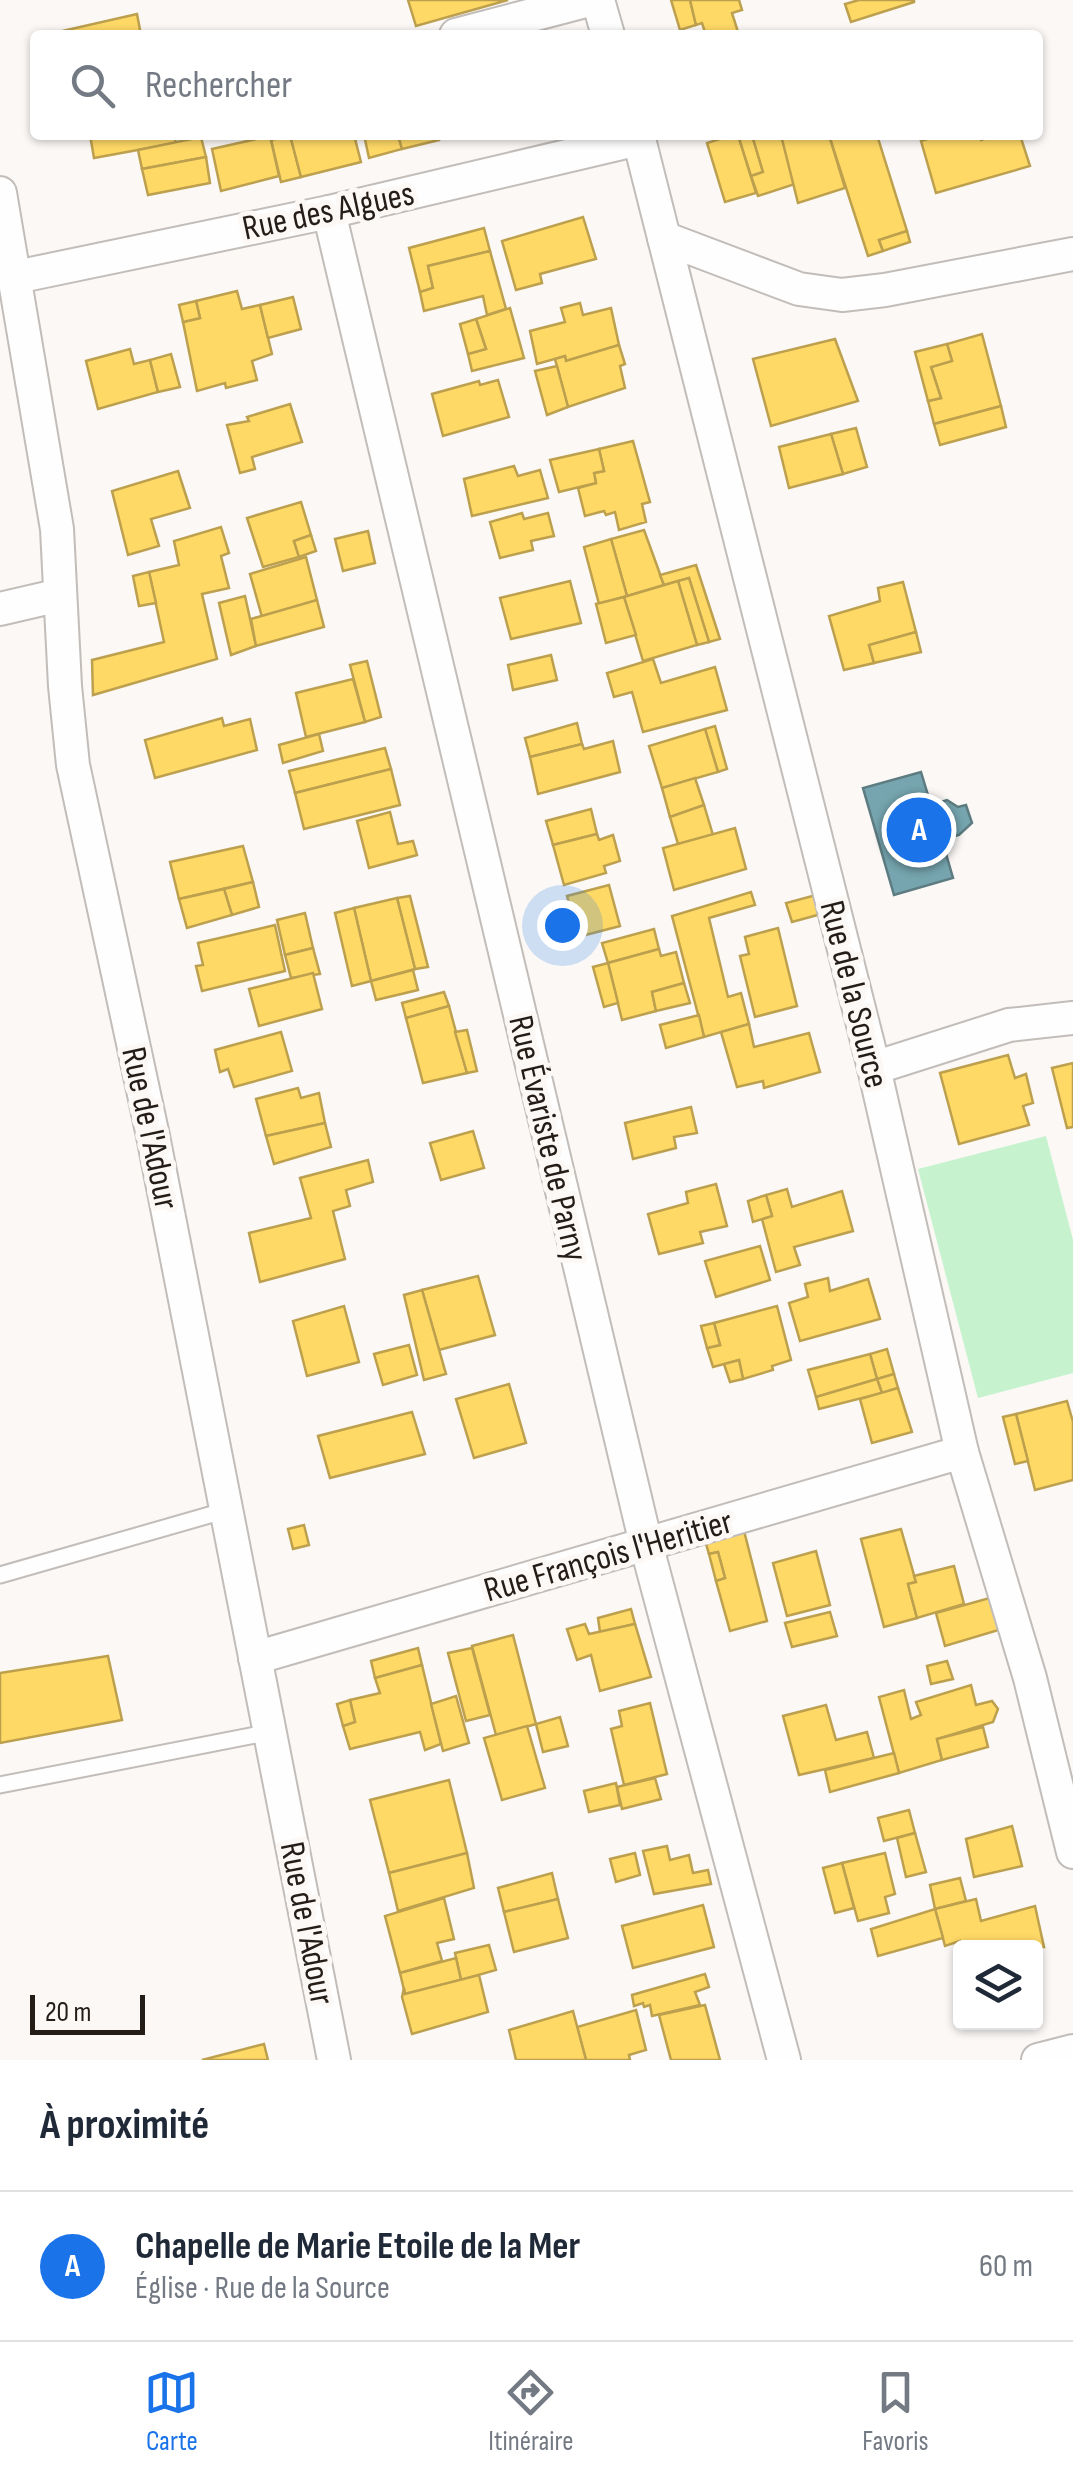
<!DOCTYPE html>
<html lang="fr">
<meta charset="utf-8">
<style>
:root{--surface:#fff;--page:#f2f2f3;--text:#1f2937;--muted:#747a83;--line:#e0e1e3;--accent:#1a73e8}
body{margin:0;font-family:"Sofia Sans Condensed",sans-serif;background:var(--page);color:var(--text)}
.controls{position:absolute;right:30px;bottom:30px;display:grid;overflow:hidden;border-radius:10px;box-shadow:0 2px 8px #0004}
.controls button{width:90px;height:90px;display:grid;place-items:center;padding:0;border:0;border-bottom:2px solid var(--line);background:var(--surface);color:var(--text);font:50px sans-serif}
.scale{position:absolute;left:30px;bottom:25px;width:115px;box-sizing:border-box;padding-left:10px;border:5px solid #241c17;border-top:0;font-size:28px;line-height:35px;white-space:nowrap;color:#241c17;-webkit-text-stroke:8px #fcf8f5;paint-order:stroke}
.you{position:absolute;left:562px;top:925px;width:35px;height:35px;margin:-25px;border:8px solid #fff;border-radius:50%;background:#1a73e8;box-shadow:0 0 0 15px #1a73e833}
.badge{display:grid;place-items:center;width:65px;height:65px;border-radius:50%;background:var(--accent);color:#fff;font-size:32px;font-weight:700}
.pin{position:absolute;translate:-50% -50%;border:5px solid #fff;box-shadow:0 2px 10px #0006}
.list{margin:0;padding:0;list-style:none}
h2{display:flex;justify-content:space-between;align-items:center;height:130px;margin:0;padding:0 40px;font-size:42px}
h2 small{font-size:32px;font-weight:400;color:var(--muted)}
.list li{display:grid;grid-template-columns:65px 1fr auto;gap:30px;align-items:center;box-sizing:border-box;height:150px;padding:0 40px;border-top:2px solid var(--line)}
.list b{display:block;font-size:38px;white-space:nowrap}
.list p{margin:0;font-size:32px;white-space:nowrap;color:var(--muted)}
.list em{font-size:32px;font-style:normal;color:var(--muted)}
.icon{flex:none;width:55px;height:55px;fill:none;stroke:currentColor;stroke-width:2;stroke-linecap:round;stroke-linejoin:round}
.map{position:relative;flex:none;width:1073px;height:2060px;overflow:hidden}
.search{position:absolute;background:var(--surface);box-shadow:0 2px 8px #0004;left:30px;right:30px;top:30px;height:110px;display:flex;align-items:center;gap:25px;box-sizing:border-box;padding:0 35px;border-radius:10px;color:var(--muted);font-size:38px}
.sheet{height:280px;background:var(--surface)}
nav{display:flex;justify-content:space-around;align-items:center;box-sizing:border-box;height:140px;border-top:2px solid var(--line);background:var(--surface);font-size:28px;color:var(--muted)}
nav a{display:grid;justify-items:center;gap:5px}
nav .on{color:var(--accent)}
.map>svg:first-child{display:block}
.green{fill:#c6f2ce}
.homes{fill:#ffd966;stroke:#bda04e;stroke-width:2.5}
.public{fill:#76a5af;stroke:#5d7c81;stroke-width:2.5}
.lines{fill:none;stroke-linecap:round;stroke-linejoin:round}
.service-casing{stroke:#c2bdb9;stroke-width:19}
.minor-casing{stroke:#c2bdb9;stroke-width:36}
.service{stroke:#fefefe;stroke-width:15}
.minor{stroke:#fefefe;stroke-width:32}
.labels{text-anchor:middle;stroke-width:10;stroke-linejoin:round;paint-order:stroke}
.street-label{font-size:35px;fill:#241c17;stroke:#fcf8f5}
</style>
<div class="map">
<svg width="1073" height="2060" viewBox="0 0 1073 2060">
<rect width="100%" height="100%" fill="#fbf8f6"/>
<!-- green -->
<polygon class="green" points="1046,1136 1073,1240 1073,1373 978,1398 918,1169"/>
<!-- homes -->
<g class="homes">
<polygon points="408,0 508,0 416,26"/>
<polygon points="671,0 690,0 696,25 680,30"/>
<polygon points="690,0 739,0 742,10 732,13 739,35 706,35 702,23 696,25"/>
<polygon points="859,0 914,0 914,2 851,22 845,4"/>
<polygon points="137,14 141,35 58,35 58,32"/>
<polygon points="90,135 174,135 176,143 94,158"/>
<polygon points="290,135 301,177 281,182 271,140"/>
<polygon points="290,135 354,135 361,162 301,177"/>
<polygon points="364,135 398,135 402,149 369,158"/>
<polygon points="398,135 438,135 439,140 402,149"/>
<polygon points="732,135 738,135 756,193 725,202 707,143"/>
<polygon points="738,135 752,135 763,172 751,176"/>
<polygon points="752,135 781,135 795,184 758,196 751,176 763,172"/>
<polygon points="781,135 829,135 845,188 798,203"/>
<polygon points="829,135 877,135 907,231 879,240 883,251 868,256"/>
<polygon points="939,135 979,135 981,140 995,135 1020,135 1030,166 936,193 921,141"/>
<polygon points="270,136 279,176 221,191 212,149"/>
<polygon points="201,137 206,157 142,169 138,150"/>
<polygon points="206,157 210,183 148,195 142,169"/>
<polygon points="583,217 596,259 540,274 542,283 516,290 502,241"/>
<polygon points="484,228 490,251 428,266 433,288 420,292 409,248"/>
<polygon points="907,231 910,242 883,251 879,240"/>
<polygon points="490,251 506,309 487,315 483,296 424,311 420,292 433,288 428,266"/>
<polygon points="237,291 242,309 260,305 272,354 252,361 257,380 226,388 225,383 197,391 183,322 200,318 196,301"/>
<polygon points="293,297 301,329 268,338 260,305"/>
<polygon points="196,301 200,318 183,322 179,305"/>
<polygon points="580,303 583,315 611,308 619,345 566,361 565,356 537,364 530,331 565,322 561,308"/>
<polygon points="510,308 524,358 472,371 468,354 486,349 476,319"/>
<polygon points="476,319 486,349 468,354 460,324"/>
<polygon points="982,334 1001,406 934,424 928,401 941,398 931,367 952,361 947,344"/>
<polygon points="835,339 858,401 771,426 753,359"/>
<polygon points="947,344 952,361 931,367 941,398 928,401 915,352"/>
<polygon points="619,345 625,364 620,366 625,388 568,407 555,359 565,356 566,361"/>
<polygon points="130,349 134,364 150,360 158,392 98,409 86,361"/>
<polygon points="171,354 180,387 158,392 150,360"/>
<polygon points="557,366 568,407 547,415 535,371"/>
<polygon points="498,380 509,417 443,436 432,394 479,381 480,385"/>
<polygon points="290,404 302,442 252,457 255,469 240,473 227,425 249,421 247,417"/>
<polygon points="1001,406 1006,427 940,445 934,424"/>
<polygon points="856,428 867,467 843,474 831,434"/>
<polygon points="831,434 843,474 789,488 779,447"/>
<polygon points="633,441 650,502 642,504 646,522 619,530 615,512 606,515 604,511 585,516 578,488 596,483 594,473 604,471 599,449"/>
<polygon points="599,449 604,471 594,473 596,483 559,492 550,460"/>
<polygon points="514,466 518,476 540,470 548,498 472,516 464,479"/>
<polygon points="178,471 190,508 151,519 159,546 128,555 112,491"/>
<polygon points="301,502 311,535 294,541 299,557 263,567 247,518"/>
<polygon points="522,513 524,519 548,513 554,536 531,541 533,550 500,558 490,522"/>
<polygon points="221,527 229,553 221,556 229,588 202,594 217,659 93,695 92,660 164,642 149,572 179,565 174,541"/>
<polygon points="644,530 664,585 627,596 611,539"/>
<polygon points="368,531 375,563 343,571 335,539"/>
<polygon points="311,535 316,551 299,557 294,541"/>
<polygon points="611,539 627,596 599,604 584,547"/>
<polygon points="306,557 317,600 262,617 250,574"/>
<polygon points="696,565 720,639 709,642 689,578 664,585 660,575"/>
<polygon points="149,572 156,603 139,606 133,576"/>
<polygon points="689,578 709,642 697,645 678,581"/>
<polygon points="570,581 581,623 511,639 500,598"/>
<polygon points="678,581 697,645 643,661 624,597"/>
<polygon points="903,582 916,632 869,645 874,663 844,670 829,616 880,601 878,588"/>
<polygon points="245,596 256,646 231,655 219,603"/>
<polygon points="624,597 636,635 606,643 596,604"/>
<polygon points="317,600 324,627 256,646 251,619"/>
<polygon points="916,632 921,652 874,663 869,645"/>
<polygon points="551,655 557,680 513,690 508,665"/>
<polygon points="653,659 661,683 715,667 727,710 643,732 632,692 614,697 607,673"/>
<polygon points="367,661 381,717 365,722 350,665"/>
<polygon points="353,679 365,722 306,737 296,693"/>
<polygon points="222,718 224,726 250,719 257,750 155,778 145,740"/>
<polygon points="577,723 582,744 530,757 525,738"/>
<polygon points="715,726 727,769 718,772 705,729"/>
<polygon points="705,729 718,772 662,788 649,746"/>
<polygon points="319,734 323,751 283,763 279,745"/>
<polygon points="613,741 620,772 538,794 530,757 582,744 584,749"/>
<polygon points="385,748 391,769 295,793 289,771"/>
<polygon points="391,769 400,805 304,829 295,793"/>
<polygon points="695,778 704,805 670,817 662,788"/>
<polygon points="704,805 713,835 678,844 670,817"/>
<polygon points="591,809 597,834 553,845 546,821"/>
<polygon points="390,812 398,844 413,841 417,855 369,868 357,821"/>
<polygon points="735,828 746,869 674,890 663,848"/>
<polygon points="597,834 599,840 613,835 620,861 604,866 606,873 564,885 553,845"/>
<polygon points="243,846 253,882 179,899 170,862"/>
<polygon points="253,882 259,907 232,915 224,889"/>
<polygon points="609,885 620,926 578,937 567,896"/>
<polygon points="224,889 232,915 187,928 179,899"/>
<polygon points="751,892 755,905 709,918 728,997 741,993 749,1024 704,1037 672,916"/>
<polygon points="816,895 821,914 792,922 786,903"/>
<polygon points="410,896 428,967 415,969 397,898"/>
<polygon points="397,898 415,969 371,981 354,908"/>
<polygon points="354,908 371,981 352,986 335,913"/>
<polygon points="305,913 313,948 285,955 277,920"/>
<polygon points="275,925 285,971 202,991 196,966 203,965 198,943"/>
<polygon points="778,928 797,1006 755,1017 740,956 749,954 745,937"/>
<polygon points="654,929 659,949 608,963 602,943"/>
<polygon points="313,948 320,974 291,978 285,955"/>
<polygon points="659,949 661,956 676,952 684,983 652,992 656,1011 622,1020 608,963"/>
<polygon points="608,963 618,1003 604,1007 593,967"/>
<polygon points="413,970 418,990 376,1000 371,981"/>
<polygon points="313,973 322,1009 259,1026 249,989"/>
<polygon points="684,983 690,1003 656,1011 652,992"/>
<polygon points="444,992 449,1006 406,1018 402,1003"/>
<polygon points="449,1006 467,1073 423,1083 406,1018"/>
<polygon points="699,1015 704,1037 666,1048 660,1025"/>
<polygon points="749,1024 754,1047 809,1033 820,1072 764,1088 763,1081 737,1087 721,1032"/>
<polygon points="467,1030 477,1071 467,1073 455,1032"/>
<polygon points="281,1032 292,1071 234,1087 228,1069 220,1072 215,1050"/>
<polygon points="1008,1055 1015,1078 1026,1074 1033,1103 1023,1106 1029,1125 959,1144 940,1073"/>
<polygon points="1073,1063 1073,1127 1067,1128 1052,1068"/>
<polygon points="298,1088 301,1098 319,1093 325,1123 266,1136 256,1099"/>
<polygon points="691,1107 697,1133 674,1137 676,1148 633,1159 625,1123"/>
<polygon points="325,1123 331,1147 274,1164 266,1136"/>
<polygon points="473,1131 484,1168 441,1180 430,1143"/>
<polygon points="368,1160 373,1182 346,1190 350,1206 333,1211 345,1259 260,1282 249,1233 311,1218 300,1178"/>
<polygon points="716,1184 727,1226 700,1232 703,1243 659,1254 648,1214 688,1203 686,1192"/>
<polygon points="787,1189 792,1207 842,1191 853,1231 794,1247 800,1265 776,1272 762,1219 772,1216 766,1195"/>
<polygon points="766,1195 772,1216 753,1222 748,1201"/>
<polygon points="760,1246 770,1280 716,1297 705,1261"/>
<polygon points="478,1276 495,1335 439,1350 422,1290"/>
<polygon points="828,1278 830,1291 868,1279 880,1319 800,1341 789,1303 808,1297 805,1284"/>
<polygon points="422,1290 446,1374 424,1380 404,1295"/>
<polygon points="344,1306 359,1362 307,1376 293,1321"/>
<polygon points="777,1306 791,1360 772,1366 773,1370 743,1379 739,1360 713,1367 707,1348 720,1345 714,1323"/>
<polygon points="714,1323 720,1345 707,1348 701,1326"/>
<polygon points="409,1345 417,1375 383,1385 374,1354"/>
<polygon points="887,1349 894,1374 877,1379 870,1354"/>
<polygon points="870,1354 877,1379 816,1397 808,1370"/>
<polygon points="739,1360 743,1379 730,1382 724,1364"/>
<polygon points="894,1374 898,1388 882,1393 877,1379"/>
<polygon points="877,1379 882,1393 819,1409 816,1397"/>
<polygon points="509,1384 526,1443 474,1458 456,1399"/>
<polygon points="898,1388 912,1432 872,1443 860,1399"/>
<polygon points="1067,1401 1073,1422 1073,1480 1035,1490 1016,1414"/>
<polygon points="412,1412 425,1454 330,1478 318,1436"/>
<polygon points="1016,1414 1028,1461 1015,1464 1003,1417"/>
<polygon points="742,1523 767,1621 730,1631 716,1581 725,1578 718,1552 709,1554 704,1537"/>
<polygon points="304,1525 309,1545 293,1549 288,1529"/>
<polygon points="901,1529 916,1582 908,1584 917,1618 884,1627 861,1539"/>
<polygon points="816,1551 830,1605 787,1616 773,1563"/>
<polygon points="718,1552 725,1578 716,1581 709,1554"/>
<polygon points="954,1566 964,1604 917,1618 908,1584 916,1582 914,1576"/>
<polygon points="993,1597 1002,1629 945,1646 936,1613"/>
<polygon points="631,1609 635,1624 600,1632 598,1618"/>
<polygon points="830,1612 837,1636 792,1647 785,1623"/>
<polygon points="585,1624 589,1634 635,1624 651,1677 600,1691 591,1655 577,1660 567,1629"/>
<polygon points="513,1635 536,1724 496,1735 472,1646"/>
<polygon points="418,1648 422,1665 375,1678 371,1661"/>
<polygon points="472,1648 490,1715 466,1721 448,1653"/>
<polygon points="108,1656 122,1720 0,1743 0,1673"/>
<polygon points="947,1661 953,1679 931,1684 927,1666"/>
<polygon points="422,1665 441,1744 425,1750 420,1732 350,1749 343,1726 355,1722 350,1700 380,1693 375,1678"/>
<polygon points="971,1685 976,1705 992,1701 998,1709 993,1722 937,1739 942,1760 899,1773 879,1697 904,1690 911,1719 921,1715 916,1702"/>
<polygon points="456,1696 469,1743 443,1751 431,1704"/>
<polygon points="350,1700 355,1722 343,1726 337,1704"/>
<polygon points="650,1703 667,1774 624,1785 611,1729 622,1726 619,1711"/>
<polygon points="826,1705 836,1740 867,1732 874,1758 799,1775 783,1716"/>
<polygon points="560,1717 568,1746 543,1752 536,1724"/>
<polygon points="527,1726 545,1788 502,1800 484,1738"/>
<polygon points="983,1727 988,1747 942,1760 937,1739"/>
<polygon points="894,1753 899,1773 830,1792 825,1770"/>
<polygon points="655,1778 661,1799 622,1809 617,1787"/>
<polygon points="449,1780 467,1853 389,1873 370,1800"/>
<polygon points="616,1783 620,1805 589,1812 584,1791"/>
<polygon points="909,1810 915,1833 884,1841 878,1818"/>
<polygon points="1012,1826 1022,1866 974,1877 966,1839"/>
<polygon points="915,1833 926,1872 906,1877 897,1838"/>
<polygon points="667,1846 670,1860 689,1855 693,1873 708,1870 711,1884 654,1894 643,1851"/>
<polygon points="467,1853 474,1888 398,1911 389,1873"/>
<polygon points="635,1853 640,1875 616,1882 610,1859"/>
<polygon points="885,1853 895,1894 885,1897 889,1913 858,1921 842,1863"/>
<polygon points="842,1863 854,1908 835,1913 823,1868"/>
<polygon points="552,1873 558,1899 504,1912 498,1888"/>
<polygon points="960,1878 966,1901 935,1909 930,1885"/>
<polygon points="444,1898 454,1939 437,1943 442,1961 400,1973 385,1916"/>
<polygon points="558,1899 568,1938 514,1952 504,1912"/>
<polygon points="976,1899 981,1921 1035,1906 1044,1947 961,1948 960,1941 945,1946 935,1909"/>
<polygon points="703,1905 714,1947 633,1968 622,1926"/>
<polygon points="935,1909 943,1938 878,1956 871,1929"/>
<polygon points="489,1945 496,1970 461,1980 455,1953"/>
<polygon points="456,1958 461,1980 405,1994 400,1973"/>
<polygon points="705,1974 709,1987 695,1992 700,2005 652,2016 650,2005 644,2007 643,2003 634,2006 632,1995"/>
<polygon points="479,1975 488,2012 412,2034 402,1997 404,1988 405,1994"/>
<polygon points="705,2005 720,2060 671,2060 659,2015"/>
<polygon points="636,2010 646,2050 629,2055 630,2060 586,2060 577,2027"/>
<polygon points="573,2011 586,2060 516,2060 509,2030"/>
<polygon points="264,2044 268,2060 202,2060"/>
</g>
<!-- public -->
<polygon class="public" points="921,772 931,805 947,800 958,807 966,805 972,823 959,835 942,840 953,878 894,895 863,788"/>
<g class="lines">
<!-- service casing -->
<g class="service-casing">
<g id="service">
<polyline points="0,1575 227,1510"/>
<polyline points="0,1785 271,1732"/>
</g>
</g>
<!-- minor casing -->
<g class="minor-casing">
<g id="minor">
<polyline points="598,0 608,35"/>
<polyline points="456,35 589,0"/>
<polyline points="638,135 874,1068 962,1452 1030,1678 1073,1852"/>
<polyline points="0,193 57,529 65,686 73,765 153,1136 334,2060"/>
<polyline points="329,212 646,1544 784,2060"/>
<polyline points="664,238 799,289 842,295 885,290 1073,254"/>
<polyline points="16,277 329,212 639,139"/>
<polyline points="0,609 60,595"/>
<polyline points="874,1068 1009,1025 1073,1018"/>
<polyline points="255,1658 962,1452"/>
<polyline points="1038,2060 1073,2051"/>
</g>
</g>
<!-- service -->
<use href="#service" class="service"/>
<!-- minor -->
<use href="#minor" class="minor"/>
</g>
<g class="labels">
<!-- street labels -->
<g class="street-label">
<text transform="translate(328 210) rotate(-12)" y="12">Rue des Algues</text>
<text transform="translate(855 994) rotate(76)" y="12">Rue de la Source</text>
<text transform="translate(151 1128) rotate(78)" y="12">Rue de l'Adour</text>
<text transform="translate(549 1138) rotate(77)" y="12">Rue Évariste de Parny</text>
<text transform="translate(608 1555) rotate(-16)" y="12">Rue François l'Heritier</text>
<text transform="translate(308 1923) rotate(79)" y="12">Rue de l'Adour</text>
</g>
</g>
</svg>
<div class="controls">
<button><svg class="icon" aria-label="layers" viewBox="0 0 24 24"><path d="M12 4l9 5-9 5-9-5zM3 14l9 5 9-5"/></svg></button>
</div>
<div class="scale">20 m</div>
<div class="you"></div>
<div class="pin badge" style="left:919px;top:830px">A</div>
<div class="search"><svg class="icon" aria-label="search" viewBox="0 0 24 24"><circle cx="10" cy="10" r="6"/><path d="M15 15l6 6"/></svg>Rechercher</div>
</div>
<section class="sheet">
<h2>À proximité<small></small></h2>
<ul class="list">
<li><span class="badge">A</span><div><b>Chapelle de Marie Etoile de la Mer</b><p>Église · Rue de la Source</p></div><em>60 m</em></li>
</ul>
</section>
<nav>
<a class="on"><svg class="icon" aria-label="map" viewBox="0 0 24 24"><path d="M3 6l6-2 6 2 6-2v14l-6 2-6-2-6 2zM9 4v14M15 6v14"/></svg>Carte</a>
<a><svg class="icon" aria-label="directions" viewBox="0 0 24 24"><path d="M12 3l9 9-9 9-9-9zM9 14v-3h6M13 9l2 2-2 2"/></svg>Itinéraire</a>
<a><svg class="icon" aria-label="saved" viewBox="0 0 24 24"><path d="M7 4h10v16l-5-4-5 4z"/></svg>Favoris</a>
</nav>
